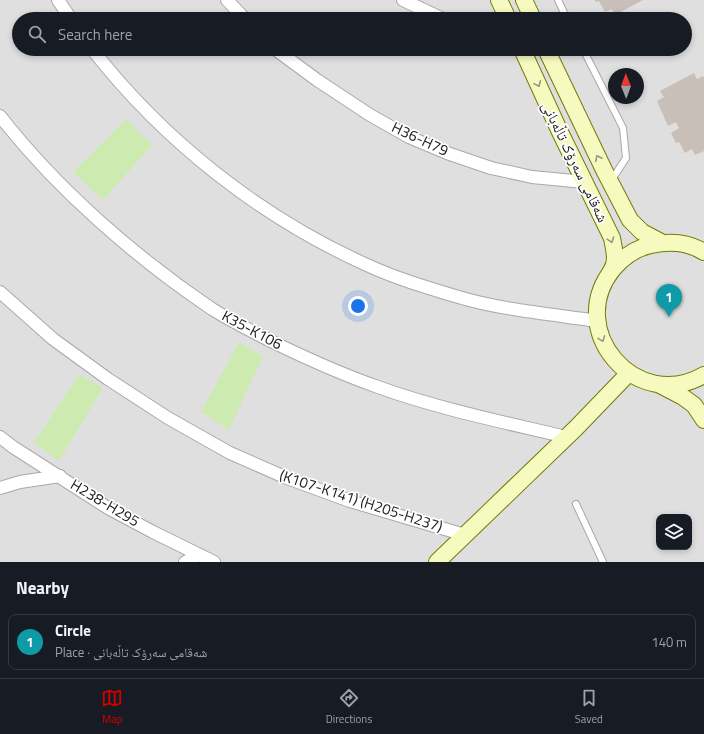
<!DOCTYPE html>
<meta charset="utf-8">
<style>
:root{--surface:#171b24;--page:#242831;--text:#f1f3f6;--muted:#9ea1a6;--line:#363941;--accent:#d40000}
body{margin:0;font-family:"Titillium Web","Noto Naskh Arabic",sans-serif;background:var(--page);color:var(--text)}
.controls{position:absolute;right:12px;bottom:12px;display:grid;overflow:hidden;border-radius:8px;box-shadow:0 2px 6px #0003}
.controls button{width:36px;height:36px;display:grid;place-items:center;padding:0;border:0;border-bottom:1px solid var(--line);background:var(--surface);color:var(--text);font:20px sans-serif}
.compass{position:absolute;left:608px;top:68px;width:36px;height:36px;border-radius:50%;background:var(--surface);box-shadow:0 2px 6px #0003;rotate:359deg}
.you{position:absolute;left:358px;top:306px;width:14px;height:14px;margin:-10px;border:3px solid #fff;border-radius:50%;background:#1a73e8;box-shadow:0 0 0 6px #1a73e833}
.badge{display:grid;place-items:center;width:26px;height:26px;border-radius:50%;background:var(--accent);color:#fff;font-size:13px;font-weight:700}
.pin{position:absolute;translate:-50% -33px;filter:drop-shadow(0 1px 2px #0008)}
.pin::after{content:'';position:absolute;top:21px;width:14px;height:12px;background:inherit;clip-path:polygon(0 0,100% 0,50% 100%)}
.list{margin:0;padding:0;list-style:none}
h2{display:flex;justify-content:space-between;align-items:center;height:52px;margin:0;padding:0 16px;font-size:17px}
h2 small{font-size:13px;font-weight:400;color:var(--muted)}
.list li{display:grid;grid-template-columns:26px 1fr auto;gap:12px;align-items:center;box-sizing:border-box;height:56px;margin:0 8px 8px;padding:0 8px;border:1px solid var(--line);border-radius:8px}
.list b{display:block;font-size:15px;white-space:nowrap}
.list p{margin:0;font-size:13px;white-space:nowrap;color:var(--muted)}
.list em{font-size:13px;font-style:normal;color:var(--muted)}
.icon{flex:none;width:22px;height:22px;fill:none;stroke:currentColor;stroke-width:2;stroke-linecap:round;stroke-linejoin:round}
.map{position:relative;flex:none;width:704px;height:562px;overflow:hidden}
.search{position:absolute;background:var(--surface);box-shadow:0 2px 6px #0003;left:12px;right:12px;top:12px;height:44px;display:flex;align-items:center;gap:10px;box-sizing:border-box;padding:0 14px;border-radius:22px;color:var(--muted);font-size:15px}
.sheet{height:116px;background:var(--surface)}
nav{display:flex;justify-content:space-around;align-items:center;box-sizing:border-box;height:56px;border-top:1px solid var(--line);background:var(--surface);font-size:11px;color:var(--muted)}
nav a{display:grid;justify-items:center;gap:2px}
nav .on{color:var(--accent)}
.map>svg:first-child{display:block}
.residential{fill:#e0dfdf;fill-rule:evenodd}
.grass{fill:#cdebb0}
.building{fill:#c7bfb8}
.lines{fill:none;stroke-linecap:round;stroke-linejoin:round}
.lane-casing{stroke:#a9a9a9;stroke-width:8}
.street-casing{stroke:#a9a9a9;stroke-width:14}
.secondary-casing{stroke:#707d05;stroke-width:18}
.lane{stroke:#fff;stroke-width:6}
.street{stroke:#fff;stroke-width:12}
.secondary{stroke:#f7fabf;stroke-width:16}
.oneway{stroke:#979978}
.labels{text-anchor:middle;stroke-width:3.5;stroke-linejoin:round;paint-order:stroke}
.street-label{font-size:15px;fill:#222;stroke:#fff}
</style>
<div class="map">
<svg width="704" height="562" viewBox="0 0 704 562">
<rect width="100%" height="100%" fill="#f2efe9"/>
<!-- residential -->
<path class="residential" d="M0 0H704V562H0ZM19 19H685V49H19ZM614 74H638V98H614ZM659 517H689V547H659Z"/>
<!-- grass -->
<g class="grass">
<polygon points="126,119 152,145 103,200 73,172"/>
<polygon points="239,342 263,356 229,430 201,412"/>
<polygon points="79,374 103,388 59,461 34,443"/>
</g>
<!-- building -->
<g class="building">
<polygon points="595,0 643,0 615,15 612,9 605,12 599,1 596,2"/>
<polygon points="694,73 697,79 703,76 704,78 704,151 695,155 692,149 685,153 679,142 676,143 671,133 679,128 676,122 668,126 657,101 664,97 660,91"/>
</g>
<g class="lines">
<!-- lane casing -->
<g class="lane-casing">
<g id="lane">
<polyline points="558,0 567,19"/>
<polyline points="583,49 623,128 626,158 611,181"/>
<polyline points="576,504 603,562"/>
</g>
</g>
<!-- street casing -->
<g class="street-casing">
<g id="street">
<polyline points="58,0 71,19"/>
<polyline points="227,0 245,19"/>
<polyline points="403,0 443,19"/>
<path d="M92 49C164 141 260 217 367 265 395 278 425 287 455 296 501 310 550 314 598 321"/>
<polyline points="275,49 317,80 370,115 409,137 447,153 491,168 532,177 584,182"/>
<path d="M0 116C57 189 135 257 212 309 233 322 255 333 277 344 310 360 344 375 378 387 439 409 503 422 566 437"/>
<polyline points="0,292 53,339 108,379 168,418 230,453 287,478 350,501 465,535"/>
<polyline points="0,437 13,447 108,508 153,532 214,562"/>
<polyline points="0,488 20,482 60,476"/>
<polyline points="185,562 199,555"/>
</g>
</g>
<!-- secondary casing -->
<g class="secondary-casing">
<g id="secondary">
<polyline points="499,0 508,19"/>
<polyline points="524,0 533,19"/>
<path d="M522 49 560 132 612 238C614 250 618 261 611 271"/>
<polyline points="546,49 604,170 630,220 642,232 661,242"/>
<path d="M704 252C688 242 669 241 651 245 636 248 623 257 613 269 564 330 636 414 704 375"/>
<polyline points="660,385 683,397 694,405 704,420"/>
<polyline points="437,562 576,428 629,373"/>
</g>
</g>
<!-- lane -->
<use href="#lane" class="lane"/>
<!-- street -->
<use href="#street" class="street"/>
<!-- secondary -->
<use href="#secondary" class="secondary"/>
</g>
<!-- one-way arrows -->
<defs><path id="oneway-chevron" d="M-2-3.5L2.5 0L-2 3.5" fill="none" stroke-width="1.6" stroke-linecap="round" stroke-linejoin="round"/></defs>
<g class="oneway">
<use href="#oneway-chevron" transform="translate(538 84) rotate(66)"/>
<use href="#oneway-chevron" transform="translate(598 158) rotate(-116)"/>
<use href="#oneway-chevron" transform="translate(611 240) rotate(72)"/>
<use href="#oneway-chevron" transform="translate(602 339) rotate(69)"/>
</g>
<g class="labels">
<!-- street labels -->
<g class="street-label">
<text transform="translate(420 139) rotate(25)" y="5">H36-H79</text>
<text transform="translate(575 162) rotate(64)" y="5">شەقامی سەرۆک تاڵەبانی</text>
<text transform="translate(252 330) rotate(28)" y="5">K35-K106</text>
<text transform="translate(361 501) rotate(18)" y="5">(K107-K141) (H205-H237)</text>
<text transform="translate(105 503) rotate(31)" y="5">H238-H295</text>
</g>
</g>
</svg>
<div class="controls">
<button><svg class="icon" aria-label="layers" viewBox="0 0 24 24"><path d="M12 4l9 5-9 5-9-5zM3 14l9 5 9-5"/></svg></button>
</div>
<svg class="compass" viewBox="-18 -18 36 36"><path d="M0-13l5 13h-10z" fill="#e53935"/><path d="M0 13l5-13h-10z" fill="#9ea1a6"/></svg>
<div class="you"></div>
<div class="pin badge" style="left:669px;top:317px;background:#0f9aa8">1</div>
<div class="search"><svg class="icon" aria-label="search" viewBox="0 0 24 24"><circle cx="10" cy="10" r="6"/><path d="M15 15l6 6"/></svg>Search here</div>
</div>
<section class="sheet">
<h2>Nearby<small></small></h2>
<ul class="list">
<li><span class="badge" style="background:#0f9aa8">1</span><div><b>Circle</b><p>Place · شەقامی سەرۆک تاڵەبانی</p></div><em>140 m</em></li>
</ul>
</section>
<nav>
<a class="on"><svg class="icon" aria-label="map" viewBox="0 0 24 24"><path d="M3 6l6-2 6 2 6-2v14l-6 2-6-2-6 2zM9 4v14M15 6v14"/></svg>Map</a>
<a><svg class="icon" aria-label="directions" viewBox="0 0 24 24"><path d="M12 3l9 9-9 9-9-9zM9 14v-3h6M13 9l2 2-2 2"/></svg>Directions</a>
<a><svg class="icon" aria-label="saved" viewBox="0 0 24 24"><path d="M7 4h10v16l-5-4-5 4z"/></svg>Saved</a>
</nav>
